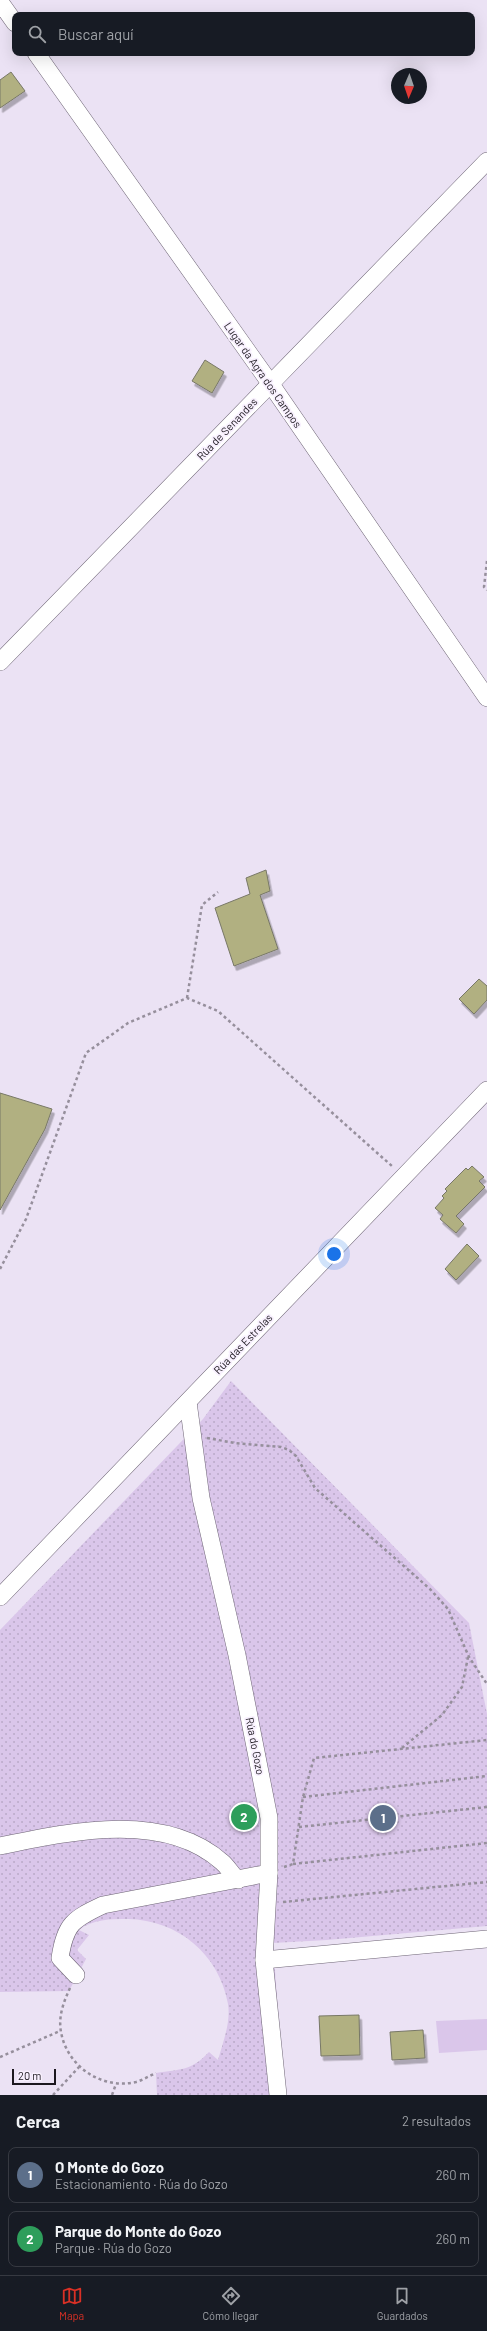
<!DOCTYPE html>
<html lang="es">
<meta charset="utf-8">
<style>
:root{--surface:#171b24;--page:#20242c;--text:#f1f3f6;--muted:#9ea1a6;--line:#363941;--accent:#d93025}
body{margin:0;font-family:Barlow,sans-serif;background:var(--page);color:var(--text)}
.compass{position:absolute;left:391px;top:68px;width:36px;height:36px;border-radius:50%;background:var(--surface);box-shadow:0 4px 16px #0002;rotate:182deg}
.scale{position:absolute;left:12px;bottom:10px;width:44px;box-sizing:border-box;padding-left:4px;border:2px solid #1c181f;border-top:0;font-size:11px;line-height:14px;white-space:nowrap;color:#1c181f;-webkit-text-stroke:3px #f8f0fe;paint-order:stroke}
.you{position:absolute;left:334px;top:1254px;width:14px;height:14px;margin:-10px;border:3px solid #fff;border-radius:50%;background:#1a73e8;box-shadow:0 0 0 6px #1a73e833}
.badge{display:grid;place-items:center;width:26px;height:26px;border-radius:50%;background:var(--accent);color:#fff;font-size:13px;font-weight:700}
.pin{position:absolute;translate:-50% -50%;border:2px solid #fff;box-shadow:0 1px 4px #0006}
.list{margin:0;padding:0;list-style:none}
h2{display:flex;justify-content:space-between;align-items:center;height:52px;margin:0;padding:0 16px;font-size:17px}
h2 small{font-size:13px;font-weight:400;color:var(--muted)}
.list li{display:grid;grid-template-columns:26px 1fr auto;gap:12px;align-items:center;box-sizing:border-box;height:56px;margin:0 8px 8px;padding:0 8px;border:1px solid var(--line);border-radius:8px}
.list b{display:block;font-size:15px;white-space:nowrap}
.list p{margin:0;font-size:13px;white-space:nowrap;color:var(--muted)}
.list em{font-size:13px;font-style:normal;color:var(--muted)}
.icon{flex:none;width:22px;height:22px;fill:none;stroke:currentColor;stroke-width:2;stroke-linecap:round;stroke-linejoin:round}
.map{position:relative;flex:none;width:487px;height:2095px;overflow:hidden}
.search{position:absolute;background:var(--surface);box-shadow:0 4px 16px #0002;left:12px;right:12px;top:12px;height:44px;display:flex;align-items:center;gap:10px;box-sizing:border-box;padding:0 14px;border-radius:8px;color:var(--muted);font-size:15px}
.sheet{height:180px;background:var(--surface)}
nav{display:flex;justify-content:space-around;align-items:center;box-sizing:border-box;height:56px;border-top:1px solid var(--line);background:var(--surface);font-size:11px;color:var(--muted)}
nav a{display:grid;justify-items:center;gap:2px}
nav .on{color:var(--accent)}
.map>svg:first-child{display:block}
.grass{fill:#dac6ea}
.park{fill:url(#park-dots)}
.building{fill:#b1b081;stroke:#787867;filter:url(#shadow)}
.lines{fill:none;stroke-linecap:round;stroke-linejoin:round}
.minor-casing{stroke:#6e6575;stroke-width:18}
.path{stroke:#968f9c;stroke-width:2.5;stroke-dasharray:3 3;stroke-linecap:butt}
.minor{stroke:#fff;stroke-width:17}
.labels{text-anchor:middle;stroke-width:3.5;stroke-linejoin:round;paint-order:stroke}
.street-label{font-size:11px;fill:#1c181f;stroke:#f8f0fe}
</style>
<div class="map">
<svg width="487" height="2095" viewBox="0 0 487 2095">
<defs>
<pattern id="park-dots" width="8" height="8" patternUnits="userSpaceOnUse"><rect width="8" height="8" fill="#dac6ea"/><path d="M2 2h.1M6 6h.1" fill="none" stroke="#baa9c8" stroke-width="1.8" stroke-linecap="round"/></pattern>
<filter id="shadow"><feDropShadow dx="2.5" dy="4.5" stdDeviation="0" flood-color="#0004"/></filter>
</defs>
<rect width="100%" height="100%" fill="#ebe2f4"/>
<!-- grass -->
<polygon class="grass" points="487,2019 487,2050 439,2053 436,2021"/>
<!-- park -->
<path class="park" d="M231 1381 469 1623 487 1714V1926L327 1940 273 1943 284 2095H157L156 2073C181 2069 191 2071 209 2052L218 2060C223 2042 231 2022 228 2004 219 1954 178 1920 128 1919 110 1919 93 1919 79 1930L89 1935 77 1950 86 1959 69 1991 0 1992V1630L203 1419Z"/>
<!-- building -->
<g class="building">
<polygon points="11,72 25,91 0,108 0,80"/>
<polygon points="205,360 224,372 212,393 192,381"/>
<polygon points="266,870 270,891 260,895 278,949 234,966 215,908 250,894 246,878"/>
<polygon points="479,979 487,986 487,1000 474,1014 459,999"/>
<polygon points="0,1093 52,1109 45,1129 0,1210"/>
<polygon points="472,1166 484,1177 479,1181 485,1187 456,1216 464,1224 456,1233 440,1219 443,1215 435,1208 444,1198 442,1196 447,1191 445,1189 466,1168 468,1170"/>
<polygon points="467,1244 479,1256 456,1280 445,1269"/>
<polygon points="359,2015 360,2055 321,2056 319,2016"/>
<polygon points="423,2030 425,2058 392,2060 390,2032"/>
</g>
<g class="lines">
<!-- minor casing -->
<g class="minor-casing">
<g id="minor">
<polyline points="0,2 15,23"/>
<polyline points="36,53 270,383 487,698"/>
<polyline points="0,662 487,161"/>
<polyline points="188,1402 201,1498 237,1655 269,1818 269,1873 264,1960 278,2095"/>
<polyline points="0,1597 487,1090"/>
<path d="M0 1846C68 1832 164 1810 222 1862 228 1867 232 1875 238 1880"/>
<polyline points="264,1960 487,1939"/>
<path d="M76 1975 60 1958C65 1924 73 1919 103 1905L269 1873"/>
</g>
</g>
<!-- path -->
<g class="path">
<polyline points="487,561 484,587 487,590"/>
<polyline points="187,998 202,905 218,892"/>
<polyline points="0,1269 26,1219 86,1053 128,1023 187,998 218,1011 393,1167"/>
<polyline points="207,1438 235,1443 281,1447 289,1450 296,1456 315,1488 430,1589 448,1609 469,1657 487,1684"/>
<polyline points="402,1748 442,1715 462,1687 468,1657"/>
<polyline points="303,1797 487,1776"/>
<polyline points="299,1827 487,1807"/>
<polyline points="293,1864 487,1843"/>
<polyline points="284,1867 293,1864 303,1797 314,1758 487,1740"/>
<polyline points="283,1902 487,1882"/>
<path d="M70 1988C64 2001 58 2016 61 2032 67 2066 101 2090 136 2082 143 2080 149 2076 156 2073"/>
<polyline points="0,2057 60,2031"/>
<polyline points="53,2095 79,2067"/>
<polyline points="112,2095 116,2084"/>
</g>
<!-- minor -->
<use href="#minor" class="minor"/>
</g>
<g class="labels">
<!-- street labels -->
<g class="street-label">
<text transform="translate(263 375) rotate(55)" y="4">Lugar da Agra dos Campos</text>
<text transform="translate(227 429) rotate(-46)" y="4">Rúa de Senandes</text>
<text transform="translate(243 1344) rotate(-46)" y="4">Rúa das Estrelas</text>
<text transform="translate(255 1746) rotate(79)" y="4">Rúa do Gozo</text>
</g>
</g>
</svg>
<svg class="compass" viewBox="-18 -18 36 36"><path d="M0-13l5 13h-10z" fill="#e53935"/><path d="M0 13l5-13h-10z" fill="#9ea1a6"/></svg>
<div class="scale">20 m</div>
<div class="you"></div>
<div class="pin badge" style="left:383px;top:1818px;background:#5c6f8a">1</div>
<div class="pin badge" style="left:244px;top:1817px;background:#2e9e5b">2</div>
<div class="search"><svg class="icon" aria-label="search" viewBox="0 0 24 24"><circle cx="10" cy="10" r="6"/><path d="M15 15l6 6"/></svg>Buscar aquí</div>
</div>
<section class="sheet">
<h2>Cerca<small>2 resultados</small></h2>
<ul class="list">
<li><span class="badge" style="background:#5c6f8a">1</span><div><b>O Monte do Gozo</b><p>Estacionamiento · Rúa do Gozo</p></div><em>260 m</em></li>
<li><span class="badge" style="background:#2e9e5b">2</span><div><b>Parque do Monte do Gozo</b><p>Parque · Rúa do Gozo</p></div><em>260 m</em></li>
</ul>
</section>
<nav>
<a class="on"><svg class="icon" aria-label="map" viewBox="0 0 24 24"><path d="M3 6l6-2 6 2 6-2v14l-6 2-6-2-6 2zM9 4v14M15 6v14"/></svg>Mapa</a>
<a><svg class="icon" aria-label="directions" viewBox="0 0 24 24"><path d="M12 3l9 9-9 9-9-9zM9 14v-3h6M13 9l2 2-2 2"/></svg>Cómo llegar</a>
<a><svg class="icon" aria-label="saved" viewBox="0 0 24 24"><path d="M7 4h10v16l-5-4-5 4z"/></svg>Guardados</a>
</nav>
